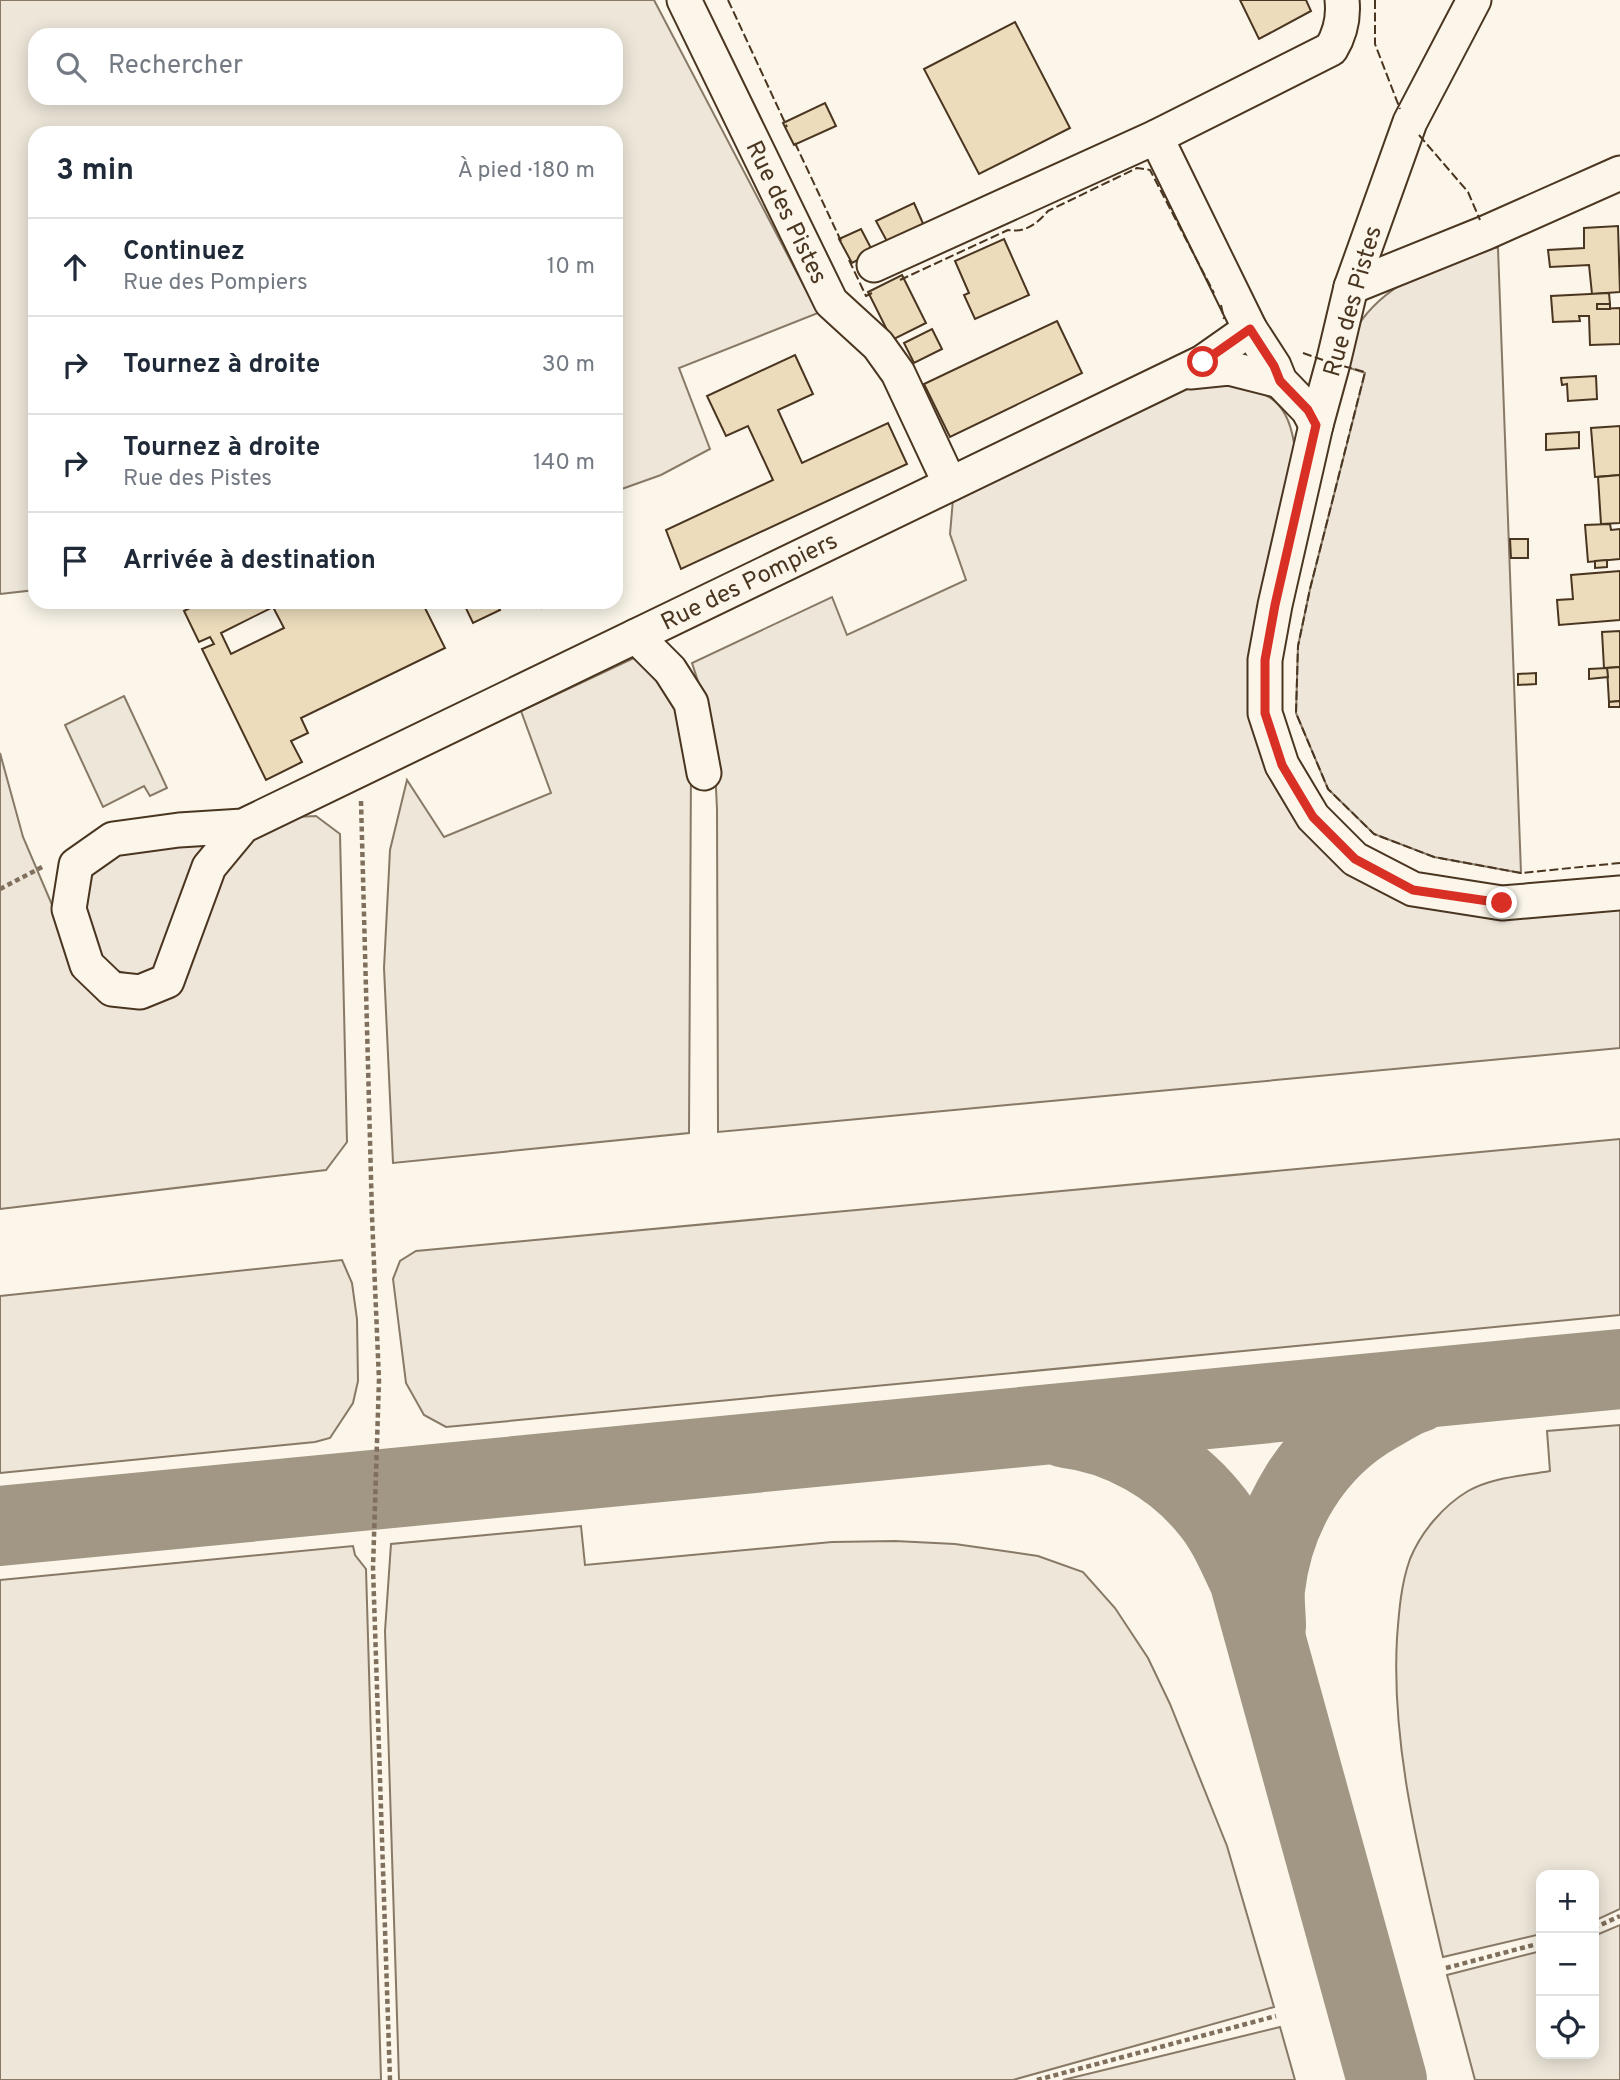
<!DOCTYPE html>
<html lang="fr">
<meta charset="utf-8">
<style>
:root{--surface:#fff;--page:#f6f6f7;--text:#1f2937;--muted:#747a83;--line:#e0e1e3}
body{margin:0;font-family:Overpass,sans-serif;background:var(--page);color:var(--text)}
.controls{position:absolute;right:21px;bottom:21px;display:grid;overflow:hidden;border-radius:14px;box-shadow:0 4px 18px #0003}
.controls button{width:63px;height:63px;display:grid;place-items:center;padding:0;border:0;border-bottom:2px solid var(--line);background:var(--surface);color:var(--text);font:35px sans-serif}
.stop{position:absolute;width:21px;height:21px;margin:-16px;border:5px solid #d93025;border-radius:50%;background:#fff}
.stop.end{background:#d93025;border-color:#fff;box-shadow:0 2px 7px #0008}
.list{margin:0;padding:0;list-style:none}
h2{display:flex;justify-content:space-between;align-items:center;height:91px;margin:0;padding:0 28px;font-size:30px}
h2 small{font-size:23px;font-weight:400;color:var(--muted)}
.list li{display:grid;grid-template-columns:46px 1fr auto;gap:21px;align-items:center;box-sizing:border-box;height:98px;padding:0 28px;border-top:2px solid var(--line)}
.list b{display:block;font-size:26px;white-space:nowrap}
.list p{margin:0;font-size:23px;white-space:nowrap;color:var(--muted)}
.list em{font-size:23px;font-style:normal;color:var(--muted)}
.icon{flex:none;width:38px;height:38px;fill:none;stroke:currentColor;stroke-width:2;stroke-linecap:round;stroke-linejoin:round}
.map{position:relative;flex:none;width:1620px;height:2080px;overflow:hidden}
.search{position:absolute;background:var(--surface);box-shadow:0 4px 18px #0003;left:28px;top:28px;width:595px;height:77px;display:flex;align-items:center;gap:18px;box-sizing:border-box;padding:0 24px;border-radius:21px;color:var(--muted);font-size:26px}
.panel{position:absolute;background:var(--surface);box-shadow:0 4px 18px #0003;left:28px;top:126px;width:595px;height:483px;border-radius:21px}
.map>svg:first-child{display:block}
.green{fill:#ede6d9;stroke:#887966;stroke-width:2;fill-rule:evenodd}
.parking{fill:#ede7d9;stroke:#887966;stroke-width:2}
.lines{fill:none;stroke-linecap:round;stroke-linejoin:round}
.taxiway{stroke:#a29684;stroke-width:80}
.building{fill:#ecdcbc;stroke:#4a3520;stroke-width:2;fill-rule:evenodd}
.minor-casing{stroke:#4a3520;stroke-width:37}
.path{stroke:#7f6f5c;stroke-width:4.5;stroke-dasharray:5 3.5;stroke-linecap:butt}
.minor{stroke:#fbf6e9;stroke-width:33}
.fence{stroke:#4a3520;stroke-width:2;stroke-dasharray:9 3.5;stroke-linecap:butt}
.route{stroke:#d93025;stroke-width:9}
.labels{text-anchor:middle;stroke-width:5;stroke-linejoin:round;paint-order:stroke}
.street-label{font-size:24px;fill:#4a3520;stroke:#fbf6e9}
</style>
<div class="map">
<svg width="1620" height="2080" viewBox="0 0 1620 2080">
<rect width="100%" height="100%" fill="#fbf6e9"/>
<!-- green -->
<g class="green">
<path d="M0 0H654L818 313 679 368 710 449 661 475 616 491V133H35V338H29L35 487V590L0 594ZM35 35H616V98H35Z"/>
<path d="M1482 246 1498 248 1521 873 1434 857 1374 834 1328 789 1296 713 1298 646 1310 589 1365 373 1344 366C1347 356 1348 344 1353 334 1379 285 1433 267 1482 246Z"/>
<path d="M1211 378C1261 393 1288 390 1295 450L1250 683 1348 866 1620 903V1048L718 1132 717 809 713 727 692 663 832 597 847 635 966 580 950 534 953 499 1181 384Z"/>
<polygon points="636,657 673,700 691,768 689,1133 393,1163 384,968 390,850 407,780 444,837 551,793 521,711"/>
<polygon points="0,753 23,837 82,975 131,1006 196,926 237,845 296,817 316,816 340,834 347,1142 326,1170 0,1209"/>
<polygon points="209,839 158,966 141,977 117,971 105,962 81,913 85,879 105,851"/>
<polygon points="1620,1139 1620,1315 446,1427 424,1415 406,1383 393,1279 400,1261 416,1251"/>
<polygon points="342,1260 352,1283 357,1319 358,1381 353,1403 330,1438 315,1442 0,1473 0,1296"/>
<path d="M1620 1425V1909L1594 1921V1875H1541V1934L1443 1957C1419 1853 1391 1745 1397 1638 1399 1611 1401 1584 1410 1559 1421 1532 1443 1506 1468 1491 1493 1477 1522 1476 1550 1471L1547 1431Z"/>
<polygon points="581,1526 585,1565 832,1542 895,1541 955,1544 1038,1556 1083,1572 1115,1608 1148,1658 1170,1704 1227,1846 1274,2007 1013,2080 399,2080 385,1631 391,1544"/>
<polygon points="353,1546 355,1555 366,1569 381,2080 0,2080 0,1580"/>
<polygon points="1620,1925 1620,2080 1475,2080 1447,1975 1541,1951 1541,2054 1594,2054 1594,1936"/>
<polygon points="1280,2027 1295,2080 1063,2080"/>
</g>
<!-- parking -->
<polygon class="parking" points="124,696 167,788 150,796 144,786 103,807 65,725"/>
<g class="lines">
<!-- taxiway -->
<g class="taxiway">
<path d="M1066 1428C1120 1434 1175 1466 1209 1508 1227 1529 1237 1554 1249 1579L1387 2080"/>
<polyline points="0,1526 1620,1369"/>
<path d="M1266 1627C1266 1615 1264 1601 1265 1589 1273 1516 1313 1449 1377 1413 1390 1406 1402 1397 1416 1393"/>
</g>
</g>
<!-- building -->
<g class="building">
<polygon points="1240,0 1306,0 1311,11 1259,39"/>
<polygon points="1015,22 1070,128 979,174 924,69"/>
<polygon points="825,103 836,126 794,145 783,123"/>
<polygon points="914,203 925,228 889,245 876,221"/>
<polygon points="1618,226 1620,292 1592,294 1589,265 1550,267 1548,250 1584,248 1584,228"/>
<polygon points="861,229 873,252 852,263 839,239"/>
<polygon points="1004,239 1029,295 975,319 964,295 969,293 955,261"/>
<polygon points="902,275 926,323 892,340 868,292"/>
<polygon points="1609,293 1610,304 1597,304 1597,309 1620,308 1620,344 1590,345 1589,316 1579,316 1580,321 1553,322 1551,296"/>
<rect x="1597" y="304" width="13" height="5"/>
<polygon points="1057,321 1082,373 950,437 924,384"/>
<polygon points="932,329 942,349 914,363 904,343"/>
<polygon points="795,355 813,394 778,410 802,463 888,423 907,464 681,569 666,530 773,480 748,426 726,436 707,396"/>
<polygon points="1596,376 1597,399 1568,401 1567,384 1562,385 1561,378"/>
<polygon points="1620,426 1620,475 1595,477 1591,428"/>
<polygon points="1579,432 1579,448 1546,450 1546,434"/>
<polygon points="1620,475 1620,523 1601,524 1598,477"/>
<polygon points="1610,524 1611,530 1620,529 1620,559 1588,562 1585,525"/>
<polygon points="1510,539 1528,539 1528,558 1511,558"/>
<polygon points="616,550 622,578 616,579"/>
<polygon points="1607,560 1607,567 1595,568 1595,561"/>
<polygon points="1620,571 1620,620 1559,625 1557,600 1573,599 1571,575"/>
<path d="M201 602H294L295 604 299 602H422L445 648 301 718 308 733 291 741 302 762 266 780 202 649 214 644 210 637 199 642 184 611ZM273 607 284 628 231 654 221 633Z"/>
<polygon points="463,602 496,602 500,610 473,623"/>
<polygon points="541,602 567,602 542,608"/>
<polygon points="1620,631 1620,667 1604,668 1602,632"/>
<polygon points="1620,667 1620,701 1609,702 1607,668"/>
<polygon points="1607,668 1608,677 1589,679 1589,669"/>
<polygon points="1536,673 1536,684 1518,685 1518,674"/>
<polygon points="1620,701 1620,707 1609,707 1609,702"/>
</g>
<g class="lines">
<!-- minor casing -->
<g class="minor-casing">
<g id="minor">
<polyline points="684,0 831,302 878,345 898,373 950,484"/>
<polyline points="1474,0 1410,122 1351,287 1333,363 1316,425 1275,605 1265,660 1265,713 1282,765 1313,817 1355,859 1413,889 1502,903 1620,893"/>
<polyline points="1156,137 1250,329 1274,366 1280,381 1308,410 1316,425"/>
<path d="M874 265 1156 137 1331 49C1340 34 1344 18 1342 0"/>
<polyline points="1351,287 1485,233 1620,173"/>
<polyline points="1190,372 1229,368 1280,381"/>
<polyline points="636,636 670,670 691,703 704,773"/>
<polyline points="243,826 209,867 167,981 140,992 112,989 87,965 69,909 76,865 113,839 179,830 243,826 1203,362 1250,329"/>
</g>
</g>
<!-- path -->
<g class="path">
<polyline points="361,801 372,1216 379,1380 373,1568 390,2080"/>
<polyline points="0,889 44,866"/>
<polyline points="1594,1928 1620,1916"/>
<polyline points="1446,1968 1541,1943"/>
<polyline points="1037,2080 1276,2016"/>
</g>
<!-- minor -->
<use href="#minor" class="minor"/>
<!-- fence -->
<g class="fence">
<polyline points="728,0 787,127"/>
<polyline points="1375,0 1375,44 1400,109"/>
<polyline points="1419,135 1468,192 1480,220"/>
<polyline points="795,143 841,241"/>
<polyline points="849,260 866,296 872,293"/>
<path d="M900 280 1008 230C1025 233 1037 224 1048 211L1137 168 1150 170 1214 293"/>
<polyline points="1221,305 1224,319"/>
<polyline points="1303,353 1323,360"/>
<polyline points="1343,366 1365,372 1310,589 1298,646 1296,713 1328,789 1374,834 1434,857 1521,873 1620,863"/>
</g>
</g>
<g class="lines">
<!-- route -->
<polyline class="route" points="1203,362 1250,329 1274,366 1280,381 1308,410 1316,425 1275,605 1265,660 1265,713 1282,765 1313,817 1355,859 1413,890 1502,903"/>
</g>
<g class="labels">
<!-- street labels -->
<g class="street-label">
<text transform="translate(787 212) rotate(64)" y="8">Rue des Pistes</text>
<text transform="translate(1352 301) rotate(-74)" y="8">Rue des Pistes</text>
<text transform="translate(749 581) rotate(-26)" y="8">Rue des Pompiers</text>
</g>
</g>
</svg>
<div class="controls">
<button>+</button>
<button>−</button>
<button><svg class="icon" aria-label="locate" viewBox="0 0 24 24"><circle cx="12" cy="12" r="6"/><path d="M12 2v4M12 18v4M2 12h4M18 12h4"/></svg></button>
</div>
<div class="stop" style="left:1203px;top:362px"></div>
<div class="stop end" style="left:1502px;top:903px"></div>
<div class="search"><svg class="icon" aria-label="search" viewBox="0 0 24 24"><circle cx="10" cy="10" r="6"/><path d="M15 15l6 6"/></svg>Rechercher</div>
<section class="panel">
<h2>3 min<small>À pied · 180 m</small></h2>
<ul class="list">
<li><svg class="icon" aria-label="ahead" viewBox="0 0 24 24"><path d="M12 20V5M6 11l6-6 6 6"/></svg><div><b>Continuez</b><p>Rue des Pompiers</p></div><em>10 m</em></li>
<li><svg class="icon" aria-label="right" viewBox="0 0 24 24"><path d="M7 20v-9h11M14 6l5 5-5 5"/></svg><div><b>Tournez à droite</b></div><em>30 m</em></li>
<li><svg class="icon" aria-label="right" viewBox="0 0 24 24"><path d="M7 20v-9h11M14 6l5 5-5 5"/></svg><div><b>Tournez à droite</b><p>Rue des Pistes</p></div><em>140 m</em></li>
<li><svg class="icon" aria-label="arrive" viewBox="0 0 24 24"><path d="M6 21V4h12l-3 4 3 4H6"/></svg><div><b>Arrivée à destination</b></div></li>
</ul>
</section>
</div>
